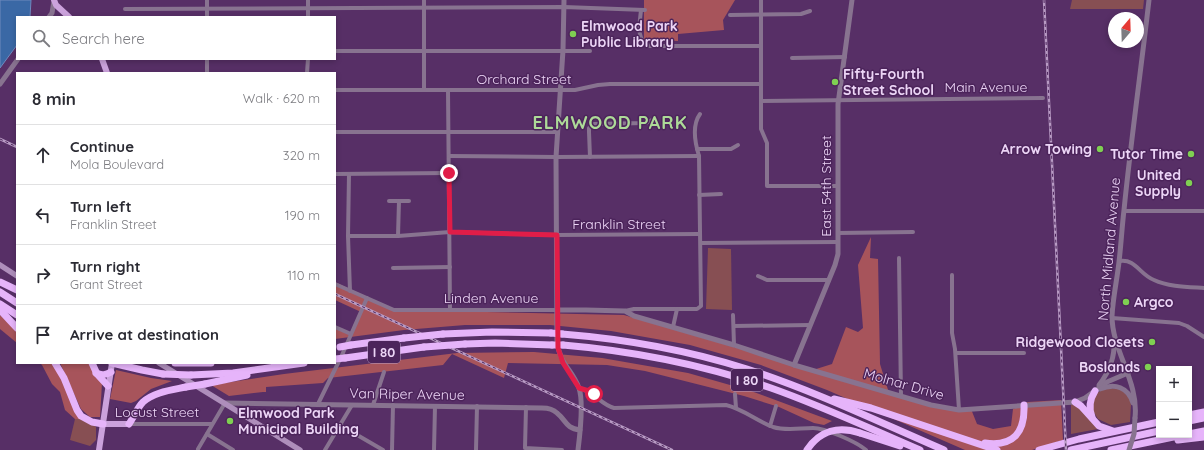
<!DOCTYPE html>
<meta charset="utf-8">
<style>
:root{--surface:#fff;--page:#f7f7f7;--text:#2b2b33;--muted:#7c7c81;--line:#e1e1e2}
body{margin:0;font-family:Quicksand,sans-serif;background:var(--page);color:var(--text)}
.controls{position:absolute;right:12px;bottom:12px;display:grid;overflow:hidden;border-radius:0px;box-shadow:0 2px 6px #0003}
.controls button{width:36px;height:36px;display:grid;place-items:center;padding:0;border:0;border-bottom:1px solid var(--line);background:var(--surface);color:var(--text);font:20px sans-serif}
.compass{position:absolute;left:1108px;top:12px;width:36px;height:36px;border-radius:50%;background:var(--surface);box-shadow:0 2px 6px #0003;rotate:19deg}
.stop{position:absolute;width:12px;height:12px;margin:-9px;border:3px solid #e11d48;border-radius:50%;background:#fff}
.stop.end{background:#e11d48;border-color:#fff;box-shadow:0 1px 4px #0008}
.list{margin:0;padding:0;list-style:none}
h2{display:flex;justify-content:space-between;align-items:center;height:52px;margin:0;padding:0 16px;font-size:17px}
h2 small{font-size:13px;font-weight:400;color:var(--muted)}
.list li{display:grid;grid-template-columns:26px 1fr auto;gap:12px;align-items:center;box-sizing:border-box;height:60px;padding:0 16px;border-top:1px solid var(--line)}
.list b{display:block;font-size:15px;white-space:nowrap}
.list p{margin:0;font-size:13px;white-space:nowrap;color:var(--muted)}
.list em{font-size:13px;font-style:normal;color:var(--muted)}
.icon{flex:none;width:22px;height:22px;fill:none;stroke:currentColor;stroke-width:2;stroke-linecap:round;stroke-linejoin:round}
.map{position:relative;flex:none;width:1204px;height:450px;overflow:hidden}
.search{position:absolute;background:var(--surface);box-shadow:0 2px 6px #0003;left:16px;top:16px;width:320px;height:44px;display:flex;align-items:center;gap:10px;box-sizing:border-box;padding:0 14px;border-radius:0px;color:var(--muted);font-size:15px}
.panel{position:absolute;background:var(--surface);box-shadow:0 2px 6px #0003;left:16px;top:72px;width:320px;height:292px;border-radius:0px}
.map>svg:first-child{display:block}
.green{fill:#874f53}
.forest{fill:#a7545b}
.water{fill:#3a68a5;stroke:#6f89bd}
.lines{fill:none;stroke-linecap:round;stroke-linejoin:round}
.minor{stroke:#887390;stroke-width:4}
.tertiary{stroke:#887390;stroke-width:5}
.secondary{stroke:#ae8ebb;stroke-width:5.5}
.primary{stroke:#cba2dc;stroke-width:6}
.motorway{stroke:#e6b4fa;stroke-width:7}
.rail-casing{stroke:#b89bc4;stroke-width:2.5}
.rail{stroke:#4c245b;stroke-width:1;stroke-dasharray:3;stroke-linecap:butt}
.tertiary-bridge{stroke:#887390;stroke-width:5}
.motorway-bridge{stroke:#e6b4fa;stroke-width:7}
.route{stroke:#e11d48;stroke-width:5}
.poi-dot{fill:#7fd052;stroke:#4c245b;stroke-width:1.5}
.labels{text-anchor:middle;stroke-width:3;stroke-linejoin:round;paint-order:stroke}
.shield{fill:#4c245b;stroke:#bca0c8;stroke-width:1}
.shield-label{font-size:13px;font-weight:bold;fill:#ecd5f6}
.poi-label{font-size:14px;font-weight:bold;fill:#ecd5f6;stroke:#4c245b;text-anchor:end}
.street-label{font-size:14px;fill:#ecd5f6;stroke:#4c245b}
.district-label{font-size:18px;font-weight:bold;letter-spacing:1px;fill:#adda98;stroke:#4c245b}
</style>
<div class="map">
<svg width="1204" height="450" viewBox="0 0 1204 450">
<rect width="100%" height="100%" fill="#572f66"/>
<!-- green -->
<g class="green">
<polygon points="1072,0 1144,0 1143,9 1070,9"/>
<polygon points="708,248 731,249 732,310 706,309"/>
<polygon points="1106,388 1120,389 1129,395 1131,405 1130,422 1111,425 1098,419 1093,411 1092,403 1097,393"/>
<polygon points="1071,403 1080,406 1098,429 1071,434"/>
<polygon points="75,419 83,419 96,427 96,440 90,446 70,440"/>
</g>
<!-- forest -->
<g class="forest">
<polygon points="644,0 735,0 723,20 724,30 678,34 678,41 644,40"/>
<polygon points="871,237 870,258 878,259 880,364 889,393 927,404 971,409 977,424 993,429 1011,426 1013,409 1028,402 1061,400 1063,440 1032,450 965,450 827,390 761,365 690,345 611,331 550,325 465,325 404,330 335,339 335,328 351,334 361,312 335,300 335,282 393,310 624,315 813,370 832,364 846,327 858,332 863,328 858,265"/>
<polygon points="0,315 17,330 17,343 0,329"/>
<polygon points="534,352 602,358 688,373 751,391 832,421 824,425 814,423 779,407 744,396 645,371 607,365 508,363 504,378 452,354 443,365 328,378 323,383 266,387 266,392 263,392 229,396 211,385 284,374 457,353"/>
<polygon points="40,363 53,363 83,419 75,419 65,410 60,392 52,384 42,365"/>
<polygon points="60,363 89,363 102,383 100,417 90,417 81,409"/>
<polygon points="116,370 151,378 172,381 151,389 136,401 131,403 110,399"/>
</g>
<!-- water -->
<polygon class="water" points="0,0 31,0 30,17 17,17 17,45 0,68"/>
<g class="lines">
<!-- minor -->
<g class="minor">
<polyline points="207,0 207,17"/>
<polyline points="308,0 308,17"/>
<polyline points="761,0 761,129 767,143 767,186 838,186"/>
<polyline points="125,9 564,7 645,10"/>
<path d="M641 10C640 22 635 41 650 46H761"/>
<polyline points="730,15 801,14 810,11"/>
<polyline points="335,51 590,51"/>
<polyline points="792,58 845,57"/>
<polyline points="207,73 207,59"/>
<polyline points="307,73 308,59"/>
<polyline points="335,90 575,90 598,85 610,84 761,84"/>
<polyline points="424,90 424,0"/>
<polyline points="448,90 450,310"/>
<polyline points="761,101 1043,98"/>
<polyline points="335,132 557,132"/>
<polyline points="697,149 731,149 738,145"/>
<polyline points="449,156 556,157 699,156"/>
<polyline points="590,157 589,132 589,128 594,124 646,123 654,119"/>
<polyline points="335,174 449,173"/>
<polyline points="349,174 348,236 350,291"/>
<polyline points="699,195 721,194"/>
<polyline points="389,201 409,201"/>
<polyline points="1124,211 1204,211"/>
<polyline points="838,233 913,232"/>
<polyline points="348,236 398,236 450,232 557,235 699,234"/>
<polyline points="398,236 399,201"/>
<polyline points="701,243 838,242"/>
<polyline points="899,258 901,396"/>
<path d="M1120 261C1136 259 1139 274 1154 280 1169 287 1188 287 1204 288"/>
<polyline points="393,268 450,267"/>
<polyline points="952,275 952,333 955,349 959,410"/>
<polyline points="758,276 767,280 829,280"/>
<polyline points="335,284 394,310 557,310"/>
<path d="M625 311 634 309H697L701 306 699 156C695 143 692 125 700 114"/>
<polyline points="733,315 734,345"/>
<polyline points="1112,318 1179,323 1187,326 1204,337"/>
<polyline points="734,326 810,325"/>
<polyline points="335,327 351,334"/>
<polyline points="673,327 677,309"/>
<polyline points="956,353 1024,353"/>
<path d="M579 388C595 392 600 404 614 408L726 405C743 409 757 421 773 427 786 431 800 428 813 428 825 428 857 442 866 450"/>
<polyline points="735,394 736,408"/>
<polyline points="318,404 342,355 367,298"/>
<polyline points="373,405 384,372"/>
<polyline points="526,407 525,448 562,450"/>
<polyline points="130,424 212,424"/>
<polyline points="340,425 383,450"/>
<polyline points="770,426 776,406"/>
<polyline points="207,434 233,450"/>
<polyline points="198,449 225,403"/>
<polyline points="325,450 352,405"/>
<polyline points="392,450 393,405"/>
<polyline points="434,450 435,406"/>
<polyline points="476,450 477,406"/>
</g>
<!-- tertiary -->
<g class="tertiary">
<path d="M564 0 563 50 556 157 557 340C559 364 572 369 579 388 584 403 580 434 578 450"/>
<polyline points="49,17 52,13 54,1"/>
<polyline points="0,84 18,59"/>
<polyline points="557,310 586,310 625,311 634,316 734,345 794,365 931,405 959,410 1075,402 1085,398 1107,382 1128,373"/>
<polyline points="794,365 835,265 838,254 838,104 852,0"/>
<path d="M1099 385C1110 371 1115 358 1114 341"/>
<path d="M1100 389C1115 383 1128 387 1133 403"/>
<path d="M225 403 542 408C547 408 553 409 557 413 567 421 565 428 580 430"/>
<path d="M1135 418C1139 381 1112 351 1112 316 1113 297 1117 280 1119 262 1121 245 1122 227 1124 210 1131 140 1141 70 1149 0"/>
</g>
<!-- secondary -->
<g class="secondary">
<polyline points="0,265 17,276"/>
<polyline points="159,363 300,450"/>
</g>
<!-- primary -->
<g class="primary">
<polyline points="54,0 56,5 69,17"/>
<polyline points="102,59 107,73"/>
<polyline points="103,424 129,424"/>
<polyline points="99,450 112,363"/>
</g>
<!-- motorway -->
<g class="motorway">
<polyline points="0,282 17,290"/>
<polyline points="0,292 17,303"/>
<polyline points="0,304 17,315"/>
<polyline points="0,310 17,328"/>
<polyline points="443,334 492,332 551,333"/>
<path d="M562 334C625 339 687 350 747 369 815 391 879 422 944 450"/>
<polyline points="465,344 495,343 552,345"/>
<polyline points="351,345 404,338"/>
<path d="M563 345C634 351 704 365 771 388 822 406 871 429 920 450"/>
<polyline points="345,358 424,347"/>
<polyline points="55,363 64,378 77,410 81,416 92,422 103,424"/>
<polyline points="92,363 97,374 108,386"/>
<polyline points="112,363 142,370 163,374"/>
<polyline points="175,363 211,363"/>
<path d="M96 373C102 376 106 375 111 372"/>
<polyline points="191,375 233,373 304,363"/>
<polyline points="205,384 247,375"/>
<polyline points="834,399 871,408 997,450"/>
<polyline points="1075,402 1081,406 1099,426 1113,431"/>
<polyline points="1189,415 1204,412"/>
<path d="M1092 417C1088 407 1090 399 1095 391"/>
<polyline points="1189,421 1204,418"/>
<path d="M129 424C134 417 137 408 143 402 154 392 172 390 186 387"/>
<polyline points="860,433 900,446"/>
<polyline points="1189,434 1204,431"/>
<polyline points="1178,440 1204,437"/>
<path d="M985 443C1014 447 1025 432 1024 405"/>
<polyline points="1039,450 1079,439 1159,422"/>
<polyline points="1071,450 1159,431"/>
<polyline points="1111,450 1183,435"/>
</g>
<!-- rail casing -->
<g class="rail-casing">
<g id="rail">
<polyline points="1044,0 1066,450"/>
<polyline points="0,139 17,147"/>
<polyline points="335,294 672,450"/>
</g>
</g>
<!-- rail -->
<use href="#rail" class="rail"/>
<!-- tertiary-bridge -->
<polyline class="tertiary-bridge" points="1129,450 1134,434 1135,418"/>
<!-- motorway-bridge -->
<g class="motorway-bridge">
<polyline points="551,333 562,334"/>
<polyline points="404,338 443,334"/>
<polyline points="552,345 563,345"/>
<polyline points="340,347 351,345"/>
<polyline points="424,347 465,344"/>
<polyline points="335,359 345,358"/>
<polyline points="163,374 191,375"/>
<polyline points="186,387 205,384"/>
<path d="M807 450C820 430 839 426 860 433"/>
</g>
</g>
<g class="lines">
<!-- route -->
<polyline class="route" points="449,173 450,232 557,235 558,348 563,363 579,388 589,391 594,394"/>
</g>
<!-- markers -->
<g class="poi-dot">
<circle cx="573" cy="34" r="4"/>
<circle cx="835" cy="82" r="4"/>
<circle cx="1100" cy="149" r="4"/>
<circle cx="1191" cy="154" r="4"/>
<circle cx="1189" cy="183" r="4"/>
<circle cx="1126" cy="302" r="4"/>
<circle cx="1152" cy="342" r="4"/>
<circle cx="1148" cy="367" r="4"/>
<circle cx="230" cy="421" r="4"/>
</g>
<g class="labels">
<!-- shield labels -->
<g class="shield">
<rect x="368" y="341" width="32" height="22" rx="3"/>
<rect x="731" y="369" width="32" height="22" rx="3"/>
</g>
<g class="shield-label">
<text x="384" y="357">I 80</text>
<text x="747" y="385">I 80</text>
</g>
<!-- poi labels -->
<g class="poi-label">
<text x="581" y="31" text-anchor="start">Elmwood Park<tspan x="581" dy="16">Public Library</tspan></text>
<text x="843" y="79" text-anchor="start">Fifty-Fourth<tspan x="843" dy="16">Street School</tspan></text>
<text x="1092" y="154">Arrow Towing</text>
<text x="1183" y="159">Tutor Time</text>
<text x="1181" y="180">United<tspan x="1181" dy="16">Supply</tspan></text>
<text x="1134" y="307" text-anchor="start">Argco</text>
<text x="1144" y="347">Ridgewood Closets</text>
<text x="1140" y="372">Boslands</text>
<text x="238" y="418" text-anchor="start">Elmwood Park<tspan x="238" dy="16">Municipal Building</tspan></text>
</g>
<!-- street labels -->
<g class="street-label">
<text x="524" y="84">Orchard Street</text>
<text x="986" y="92">Main Avenue</text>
<text transform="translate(826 186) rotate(-90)" y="5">East 54th Street</text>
<text x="619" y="229">Franklin Street</text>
<text transform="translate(1109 249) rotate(-85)" y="5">North Midland Avenue</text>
<text x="491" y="303">Linden Avenue</text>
<text transform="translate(904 384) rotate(16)" y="5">Molnar Drive</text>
<text transform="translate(407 394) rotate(1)" y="5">Van Riper Avenue</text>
<text x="157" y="417">Locust Street</text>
</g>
<!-- district labels -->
<g class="district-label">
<text x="610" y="129">ELMWOOD PARK</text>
</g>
</g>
</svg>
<div class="controls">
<button>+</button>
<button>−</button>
</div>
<svg class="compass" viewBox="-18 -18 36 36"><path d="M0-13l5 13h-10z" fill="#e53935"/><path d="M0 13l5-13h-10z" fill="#7c7c81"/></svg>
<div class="stop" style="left:594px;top:394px"></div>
<div class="stop end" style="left:449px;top:173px"></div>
<div class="search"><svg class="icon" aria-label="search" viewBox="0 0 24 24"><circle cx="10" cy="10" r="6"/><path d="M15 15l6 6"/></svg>Search here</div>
<section class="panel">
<h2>8 min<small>Walk · 620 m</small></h2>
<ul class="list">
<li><svg class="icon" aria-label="ahead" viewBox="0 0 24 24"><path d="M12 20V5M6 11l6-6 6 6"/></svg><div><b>Continue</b><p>Mola Boulevard</p></div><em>320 m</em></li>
<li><svg class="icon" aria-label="left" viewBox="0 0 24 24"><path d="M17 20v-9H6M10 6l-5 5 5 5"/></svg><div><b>Turn left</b><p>Franklin Street</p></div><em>190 m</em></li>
<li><svg class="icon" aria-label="right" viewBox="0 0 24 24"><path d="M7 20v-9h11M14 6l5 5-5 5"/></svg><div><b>Turn right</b><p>Grant Street</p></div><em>110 m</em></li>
<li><svg class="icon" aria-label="arrive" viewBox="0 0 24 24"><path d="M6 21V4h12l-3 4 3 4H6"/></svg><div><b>Arrive at destination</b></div></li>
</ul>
</section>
</div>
